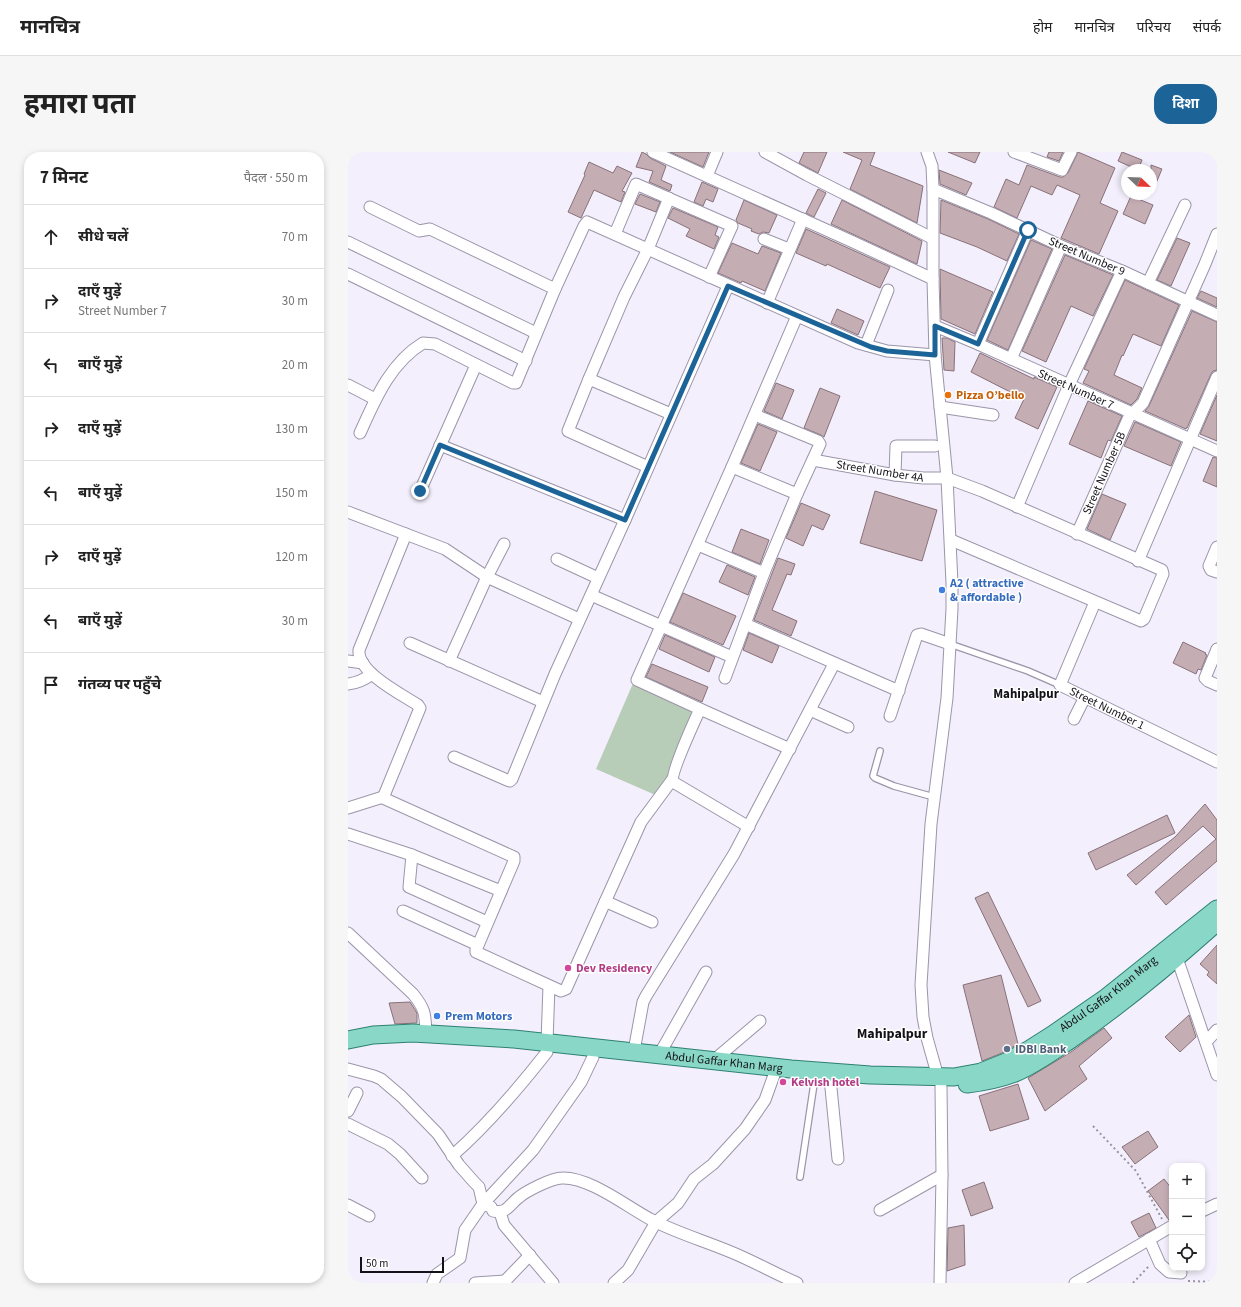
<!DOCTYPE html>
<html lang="hi">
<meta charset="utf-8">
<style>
:root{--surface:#fff;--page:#f6f6f6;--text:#222;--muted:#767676;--line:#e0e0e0;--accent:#1c6498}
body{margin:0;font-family:"Source Sans 3","Noto Sans Devanagari",sans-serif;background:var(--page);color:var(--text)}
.controls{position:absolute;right:12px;bottom:12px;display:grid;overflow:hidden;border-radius:8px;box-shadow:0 2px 6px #0003}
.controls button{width:36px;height:36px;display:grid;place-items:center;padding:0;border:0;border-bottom:1px solid var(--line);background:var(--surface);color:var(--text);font:20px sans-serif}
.compass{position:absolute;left:773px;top:12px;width:36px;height:36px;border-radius:50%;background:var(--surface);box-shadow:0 2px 6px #0003;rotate:113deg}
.scale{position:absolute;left:12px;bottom:10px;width:84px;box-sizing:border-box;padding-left:4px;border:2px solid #141219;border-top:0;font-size:11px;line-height:14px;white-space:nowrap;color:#141219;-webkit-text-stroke:3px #fff;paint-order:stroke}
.stop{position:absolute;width:12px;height:12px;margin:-9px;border:3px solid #1c6498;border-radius:50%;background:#fff}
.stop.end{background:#1c6498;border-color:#fff;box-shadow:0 1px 4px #0008}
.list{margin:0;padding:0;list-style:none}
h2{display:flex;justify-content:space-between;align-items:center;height:52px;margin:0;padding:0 16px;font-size:17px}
h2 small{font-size:13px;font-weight:400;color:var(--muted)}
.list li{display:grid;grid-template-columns:26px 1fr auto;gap:12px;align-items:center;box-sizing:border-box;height:64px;padding:0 16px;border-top:1px solid var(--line)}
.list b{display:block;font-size:15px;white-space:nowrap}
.list p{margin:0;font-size:13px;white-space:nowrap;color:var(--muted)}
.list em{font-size:13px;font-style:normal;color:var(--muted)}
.icon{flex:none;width:22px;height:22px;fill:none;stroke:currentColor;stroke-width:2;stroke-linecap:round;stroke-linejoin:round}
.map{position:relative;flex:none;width:869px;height:1131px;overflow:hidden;border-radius:16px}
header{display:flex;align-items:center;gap:24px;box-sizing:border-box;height:56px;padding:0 20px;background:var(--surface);border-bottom:1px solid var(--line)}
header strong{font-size:19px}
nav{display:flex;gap:22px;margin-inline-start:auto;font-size:14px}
.intro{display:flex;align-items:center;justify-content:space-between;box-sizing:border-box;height:96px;padding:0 24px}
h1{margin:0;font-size:28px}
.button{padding:10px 18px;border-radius:16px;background:var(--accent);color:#fff;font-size:14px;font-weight:700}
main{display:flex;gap:24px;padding:0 24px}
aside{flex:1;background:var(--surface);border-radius:16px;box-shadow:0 2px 6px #0003}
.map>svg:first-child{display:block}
.green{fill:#b7cdb7}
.building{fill:#c5adb4;stroke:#887178}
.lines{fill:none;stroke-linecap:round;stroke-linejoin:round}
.lane-casing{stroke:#9b95a9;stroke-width:8}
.street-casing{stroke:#9b95a9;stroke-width:13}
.primary-casing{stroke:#2d8171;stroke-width:19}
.path{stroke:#9895a0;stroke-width:2;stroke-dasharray:2 3;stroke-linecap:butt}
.lane{stroke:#fff;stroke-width:5.5}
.street{stroke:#fff;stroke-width:11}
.primary{stroke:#89d7c6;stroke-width:17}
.route{stroke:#1c6498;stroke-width:5}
.food-dot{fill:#e8710a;stroke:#fff;stroke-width:1.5}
.shop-dot{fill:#3f7fe0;stroke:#fff;stroke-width:1.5}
.hotel-dot{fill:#d1479c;stroke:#fff;stroke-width:1.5}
.service-dot{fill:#5c6f8a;stroke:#fff;stroke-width:1.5}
.labels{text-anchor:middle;stroke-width:3;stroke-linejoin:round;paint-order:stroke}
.street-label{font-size:12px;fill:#141219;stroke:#fff}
.food-label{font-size:12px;font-weight:bold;fill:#c56008;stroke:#fff;text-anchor:start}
.shop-label{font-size:12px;font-weight:bold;fill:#366cbe;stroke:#fff;text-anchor:start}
.hotel-label{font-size:12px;font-weight:bold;fill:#b23c85;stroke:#fff;text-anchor:start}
.service-label{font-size:12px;font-weight:bold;fill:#4e5e75;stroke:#fff;text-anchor:start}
.neighbourhood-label{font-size:13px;font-weight:bold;fill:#141219;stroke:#fff}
.quarter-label{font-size:14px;font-weight:bold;fill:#141219;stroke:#fff}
</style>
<header>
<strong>मानचित्र</strong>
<nav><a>होम</a><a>मानचित्र</a><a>परिचय</a><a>संपर्क</a></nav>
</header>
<div class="intro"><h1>हमारा पता</h1><a class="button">दिशा</a></div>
<main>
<aside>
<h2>7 मिनट<small>पैदल · 550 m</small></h2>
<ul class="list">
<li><svg class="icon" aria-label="ahead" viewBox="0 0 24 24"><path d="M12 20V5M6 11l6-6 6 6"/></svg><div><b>सीधे चलें</b></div><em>70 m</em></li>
<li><svg class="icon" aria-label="right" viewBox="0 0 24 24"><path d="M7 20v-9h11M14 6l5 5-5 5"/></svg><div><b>दाएँ मुड़ें</b><p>Street Number 7</p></div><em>30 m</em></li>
<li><svg class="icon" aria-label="left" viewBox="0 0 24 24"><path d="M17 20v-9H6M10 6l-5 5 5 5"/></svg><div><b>बाएँ मुड़ें</b></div><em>20 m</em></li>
<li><svg class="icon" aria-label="right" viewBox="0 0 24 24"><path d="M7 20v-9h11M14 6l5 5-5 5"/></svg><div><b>दाएँ मुड़ें</b></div><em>130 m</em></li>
<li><svg class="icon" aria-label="left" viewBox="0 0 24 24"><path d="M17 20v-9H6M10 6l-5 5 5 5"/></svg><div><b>बाएँ मुड़ें</b></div><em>150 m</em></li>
<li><svg class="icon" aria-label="right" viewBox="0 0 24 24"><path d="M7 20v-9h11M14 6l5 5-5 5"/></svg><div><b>दाएँ मुड़ें</b></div><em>120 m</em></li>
<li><svg class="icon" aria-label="left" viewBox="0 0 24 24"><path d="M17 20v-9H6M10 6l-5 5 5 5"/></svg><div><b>बाएँ मुड़ें</b></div><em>30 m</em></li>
<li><svg class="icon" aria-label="arrive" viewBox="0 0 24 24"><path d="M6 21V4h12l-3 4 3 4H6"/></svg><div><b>गंतव्य पर पहुँचे</b></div></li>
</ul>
</aside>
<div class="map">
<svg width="869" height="1131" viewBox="0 0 869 1131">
<rect width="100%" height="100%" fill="#f3effc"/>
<!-- green -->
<polygon class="green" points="286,529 352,557 312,645 248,617"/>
<!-- building -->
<g class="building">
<polygon points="294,0 298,2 302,6 318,14 313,28 324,33 322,39 301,30 305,19 288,15"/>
<polygon points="322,0 361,0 355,15"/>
<polygon points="456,0 479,0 470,21 451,11"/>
<polygon points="495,0 527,0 522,13 575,34 569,71 502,37 514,8"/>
<polygon points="600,0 632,0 627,11"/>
<polygon points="701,0 715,0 711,9 699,5"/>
<polygon points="730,0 767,16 752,51 770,59 751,102 713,86 732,43 709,33 704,43 683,34 669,66 646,55 658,27 671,33 679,13 712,25 715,25 720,21"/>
<polygon points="774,0 794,8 790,18 770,9"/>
<polygon points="241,10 265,21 269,14 284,21 274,39 277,40 273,50 246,38 233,66 220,60 237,23 236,22"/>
<polygon points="803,13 814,17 803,43"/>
<polygon points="591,18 624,31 618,43 592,32"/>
<polygon points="354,30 370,37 365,50 358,47 355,54 346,50"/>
<polygon points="470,37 478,41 466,65 458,61"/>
<polygon points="292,42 312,50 308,60 287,52"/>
<polygon points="783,44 805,53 797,72 775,62"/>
<polygon points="396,48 429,63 421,81 415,80 411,82 403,79 404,77 390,71 388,68"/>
<polygon points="494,48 574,89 569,112 483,72"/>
<polygon points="593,48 640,67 671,82 659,109 629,95 592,81"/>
<polygon points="325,56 370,75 367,83 371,85 366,97 338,84 342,77 320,66"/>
<polygon points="458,77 542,115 532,136 479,112 478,114 448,101"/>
<polygon points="829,86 842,91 823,134 809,128"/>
<polygon points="683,88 704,97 660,198 639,188"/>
<polygon points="384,91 410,102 414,94 433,101 417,139 394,129 393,131 370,121"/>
<polygon points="717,103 765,123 745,164 723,154 698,210 674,199"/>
<polygon points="592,117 645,140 627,182 593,167"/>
<polygon points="777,128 831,153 813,194 785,182 775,204 774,203 766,223 794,236 789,247 783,253 735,231 741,219 736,217"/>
<polygon points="853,139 869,146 869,155 849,146"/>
<polygon points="489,157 516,169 510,183 483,171"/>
<polygon points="844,159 869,170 869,218 865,219 863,222 839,276 838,276 838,277 797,259 801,254"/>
<polygon points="594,186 599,186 607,190 606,219 596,218"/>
<polygon points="632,201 686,227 686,225 709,235 690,277 667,266 676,247 623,220"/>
<polygon points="428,231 446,238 434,267 416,259"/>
<polygon points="472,236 492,244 476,285 473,283 456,276"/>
<polygon points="869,243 869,289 852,282"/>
<polygon points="740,249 774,264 763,289 760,288 753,306 721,292"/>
<polygon points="787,270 833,290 823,314 776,294"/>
<polygon points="410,272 429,280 412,319 393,311"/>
<polygon points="865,305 869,306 869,335 855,329"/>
<polygon points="527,339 589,358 574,409 512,391"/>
<polygon points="754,342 778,352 762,388 739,377"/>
<polygon points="453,351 482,363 475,378 464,373 455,394 438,386"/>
<polygon points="393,377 421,388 412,412 384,400"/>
<polygon points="430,406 447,412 443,423 439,422 424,458 449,469 443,484 406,468"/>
<polygon points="379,413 407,425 400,443 371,430"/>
<polygon points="335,441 388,464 375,493 322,470"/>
<polygon points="401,481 431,494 424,511 395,498"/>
<polygon points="317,483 367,505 361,520 311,497"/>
<polygon points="835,490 858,501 857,502 859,503 853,518 850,517 848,522 825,511"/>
<polygon points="304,512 360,535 354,550 298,525"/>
<polygon points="857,652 869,668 869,709 818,753 807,740 868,687 855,674 788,733 779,723 827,685"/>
<polygon points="819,663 827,681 748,718 740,701"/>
<polygon points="640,740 693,849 680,855 627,746"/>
<polygon points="869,793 869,832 859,823 861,820 852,812"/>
<polygon points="653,823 670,892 654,901 634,909 615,833"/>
<polygon points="62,850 69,861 69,871 47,872 41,851"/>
<polygon points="841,863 848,885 832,900 817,885"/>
<polygon points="756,876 764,886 731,914 739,927 697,959 680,926 723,900"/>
<polygon points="670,932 681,967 642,979 631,944"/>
<polygon points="800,979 810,995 787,1012 774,995"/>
<polygon points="816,1027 824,1037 824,1067 821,1068 800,1039"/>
<polygon points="636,1030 645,1056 623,1064 614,1038"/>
<polygon points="801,1061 808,1076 791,1085 783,1070"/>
<polygon points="616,1073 617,1113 599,1119 600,1076"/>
</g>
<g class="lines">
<!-- lane casing -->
<g class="lane-casing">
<g id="lane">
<polyline points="602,492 680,519 712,533"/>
<polyline points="532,599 525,624 527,626 546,634 586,645"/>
<polyline points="452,1025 467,925"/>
</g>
</g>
<!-- street casing -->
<g class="street-casing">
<g id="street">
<polyline points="305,0 503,89 585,127"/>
<polyline points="417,0 459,23 584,86"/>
<polyline points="579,0 584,14 585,37 585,127 587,203 599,326 604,431 604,457 599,546 583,672 573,833 575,865 579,886 590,925"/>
<polyline points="666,0 714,18 723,0"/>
<polyline points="359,24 369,0"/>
<polyline points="585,37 643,61 713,94 774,119 869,163"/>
<polyline points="22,55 71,79 82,77 207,137"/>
<polyline points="267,82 288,32 384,74 361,125"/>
<polyline points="416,87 441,97"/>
<polyline points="0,90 188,181"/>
<polyline points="0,122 178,209"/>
<polyline points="800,131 837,53"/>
<polyline points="419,151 455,67"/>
<polyline points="587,174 630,192 869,299"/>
<polyline points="630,192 680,78"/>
<polyline points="518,193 540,138"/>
<polyline points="663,207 713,94"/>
<polyline points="241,227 323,262"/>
<polyline points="0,233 27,247"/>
<polyline points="592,255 645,263"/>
<path d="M12 281C27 248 42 211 75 191L87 192 165 231H168L207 137 236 74 239 70 510 191 539 199 587 203"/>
<polyline points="92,293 277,368"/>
<polyline points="465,308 547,323 575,326 599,326 634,339 814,418 815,422 796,467 793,469 603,388"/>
<polyline points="300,315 220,279 241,227 276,145 300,97 321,46"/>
<polyline points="384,315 449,342"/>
<polyline points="547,323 548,294 587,294"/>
<polyline points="72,339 128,213"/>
<polyline points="669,355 721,233 774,119"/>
<polyline points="0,360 97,397 139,425 231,467"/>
<path d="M58 382 11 498C9 520 53 542 70 553L72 556 35 646 166 705V709L128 798V800L213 839 218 837 257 750 261 751 304 770"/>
<polyline points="729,382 781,265 795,251 857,112 869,82"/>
<polyline points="350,393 416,421"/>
<polyline points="869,395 861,414 863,418 869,420"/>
<polyline points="209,407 250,426"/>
<polyline points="790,409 869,225"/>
<polyline points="243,443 384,505"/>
<polyline points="747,450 712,533 869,610"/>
<polyline points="397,472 551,539"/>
<polyline points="62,491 195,550"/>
<polyline points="869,497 857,526 860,529 869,533"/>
<polyline points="0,509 15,511"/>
<polyline points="101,509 139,425 156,392"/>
<polyline points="377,526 416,421 449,342 472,292 470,289 407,263"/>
<path d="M0 532C10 531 16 528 24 522"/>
<polyline points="352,557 442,597"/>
<polyline points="462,558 500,575"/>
<polyline points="542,564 569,483 573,482 602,492"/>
<polyline points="726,567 737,545"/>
<polyline points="106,605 159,628 162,629 164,627 207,522 277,368 380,134"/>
<polyline points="0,656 35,645"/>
<path d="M401 675 325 630C322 622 347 568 352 557L289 528 384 315 449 164"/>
<polyline points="0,682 64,703 153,739"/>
<polyline points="64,703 61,735 139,770"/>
<polyline points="257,750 293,670 324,628"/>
<polyline points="55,759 130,793"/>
<path d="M0 781 65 842C78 858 77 863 78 882"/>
<polyline points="829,806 869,923"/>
<polyline points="199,890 201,834"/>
<polyline points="858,890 869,878"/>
<polyline points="286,899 295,850 298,844 386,702 486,512"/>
<polyline points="311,903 358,820"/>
<polyline points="365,909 412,869"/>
<path d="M0 917 26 924 33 927 54 945 90 982 111 1013 126 1030 131 1035 135 1052 143 1055 145 1059C159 1062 161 1053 170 1046 178 1039 204 1026 214 1026 242 1025 279 1055 304 1068 329 1081 357 1089 383 1100 405 1109 426 1121 449 1131"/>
<polyline points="482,926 490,1007"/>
<polyline points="0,959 9,941"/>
<polyline points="0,972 40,992 52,1002 74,1026"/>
<path d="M104 1004C139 973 170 937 199 900"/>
<polyline points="0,1053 21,1064"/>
<polyline points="532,1058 594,1023"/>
<polyline points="854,1059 869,1052"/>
<polyline points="152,1060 156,1073 205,1131"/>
<polyline points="801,1087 812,1112 821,1120 833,1121"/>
<polyline points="85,1131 89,1122 112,1106 117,1078 135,1052 185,998 233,930 245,905"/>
<polyline points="127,1131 157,1129"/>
<polyline points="158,1131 157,1129 182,1103"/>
<polyline points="266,1131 280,1118 308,1070 330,1051 346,1027 365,1012 397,977 417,948 426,923"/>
<polyline points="592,1131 594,1023 593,934"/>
<polyline points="727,1131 824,1074"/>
</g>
</g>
<!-- primary casing -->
<g class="primary-casing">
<g id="primary">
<path id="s1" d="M0 888 25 883 65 881 166 887 443 917 522 923 606 925 633 920 658 910 682 897 704 883 759 845 869 757"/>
<path d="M619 932C636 930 651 927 667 921 686 913 704 900 722 888 773 853 821 813 867 772"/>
</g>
</g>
<!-- path -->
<g class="path">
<polyline points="745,974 788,1019 814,1067"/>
<polyline points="840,1129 869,1130"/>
<polyline points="785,1131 801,1114"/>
</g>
<!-- lane -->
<use href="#lane" class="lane"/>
<!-- street -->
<use href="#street" class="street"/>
<!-- primary -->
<use href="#primary" class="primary"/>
</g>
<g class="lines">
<!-- route -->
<polyline class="route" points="72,339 92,293 277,368 380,134 523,195 539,199 587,203 587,174 630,192 680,78"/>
</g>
<!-- markers -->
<circle class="food-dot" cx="600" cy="243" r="4"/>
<g class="shop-dot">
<circle cx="594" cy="438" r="4"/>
<circle cx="89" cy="864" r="4"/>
</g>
<g class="hotel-dot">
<circle cx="220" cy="816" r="4"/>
<circle cx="435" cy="930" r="4"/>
</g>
<circle class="service-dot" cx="659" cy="897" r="4"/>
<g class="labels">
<!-- street labels -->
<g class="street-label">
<text transform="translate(739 104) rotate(23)" y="4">Street Number 9</text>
<text transform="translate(728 237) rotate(24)" y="4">Street Number 7</text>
<text transform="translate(532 319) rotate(9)" y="4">Street Number 4A</text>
<text transform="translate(756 321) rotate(-66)" y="4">Street Number 5B</text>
<text transform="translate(759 556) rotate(26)" y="4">Street Number 1</text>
<text dy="4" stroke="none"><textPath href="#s1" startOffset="786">Abdul Gaffar Khan Marg</textPath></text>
<text dy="4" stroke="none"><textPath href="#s1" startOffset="378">Abdul Gaffar Khan Marg</textPath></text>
</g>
<!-- food labels -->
<g class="food-label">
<text x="608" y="247">Pizza O’bello</text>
</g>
<!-- shop labels -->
<g class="shop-label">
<text x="602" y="435">A2 ( attractive<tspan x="602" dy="14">&amp; affordable )</tspan></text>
<text x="97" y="868">Prem Motors</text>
</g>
<!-- hotel labels -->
<g class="hotel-label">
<text x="228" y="820">Dev Residency</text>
<text x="443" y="934">Kelvish hotel</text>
</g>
<!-- service labels -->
<g class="service-label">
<text x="667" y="901">IDBI Bank</text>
</g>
<!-- neighbourhood labels -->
<g class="neighbourhood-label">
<text x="678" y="546">Mahipalpur</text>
</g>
<!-- quarter labels -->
<g class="quarter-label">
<text x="544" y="886">Mahipalpur</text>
</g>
</g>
</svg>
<div class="controls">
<button>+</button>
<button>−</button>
<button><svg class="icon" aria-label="locate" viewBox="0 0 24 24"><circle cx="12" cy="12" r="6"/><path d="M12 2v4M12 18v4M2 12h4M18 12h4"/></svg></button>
</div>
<svg class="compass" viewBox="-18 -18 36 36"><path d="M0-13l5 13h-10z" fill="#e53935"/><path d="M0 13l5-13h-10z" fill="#767676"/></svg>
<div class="scale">50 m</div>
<div class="stop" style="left:680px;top:78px"></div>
<div class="stop end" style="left:72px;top:339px"></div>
</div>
</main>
